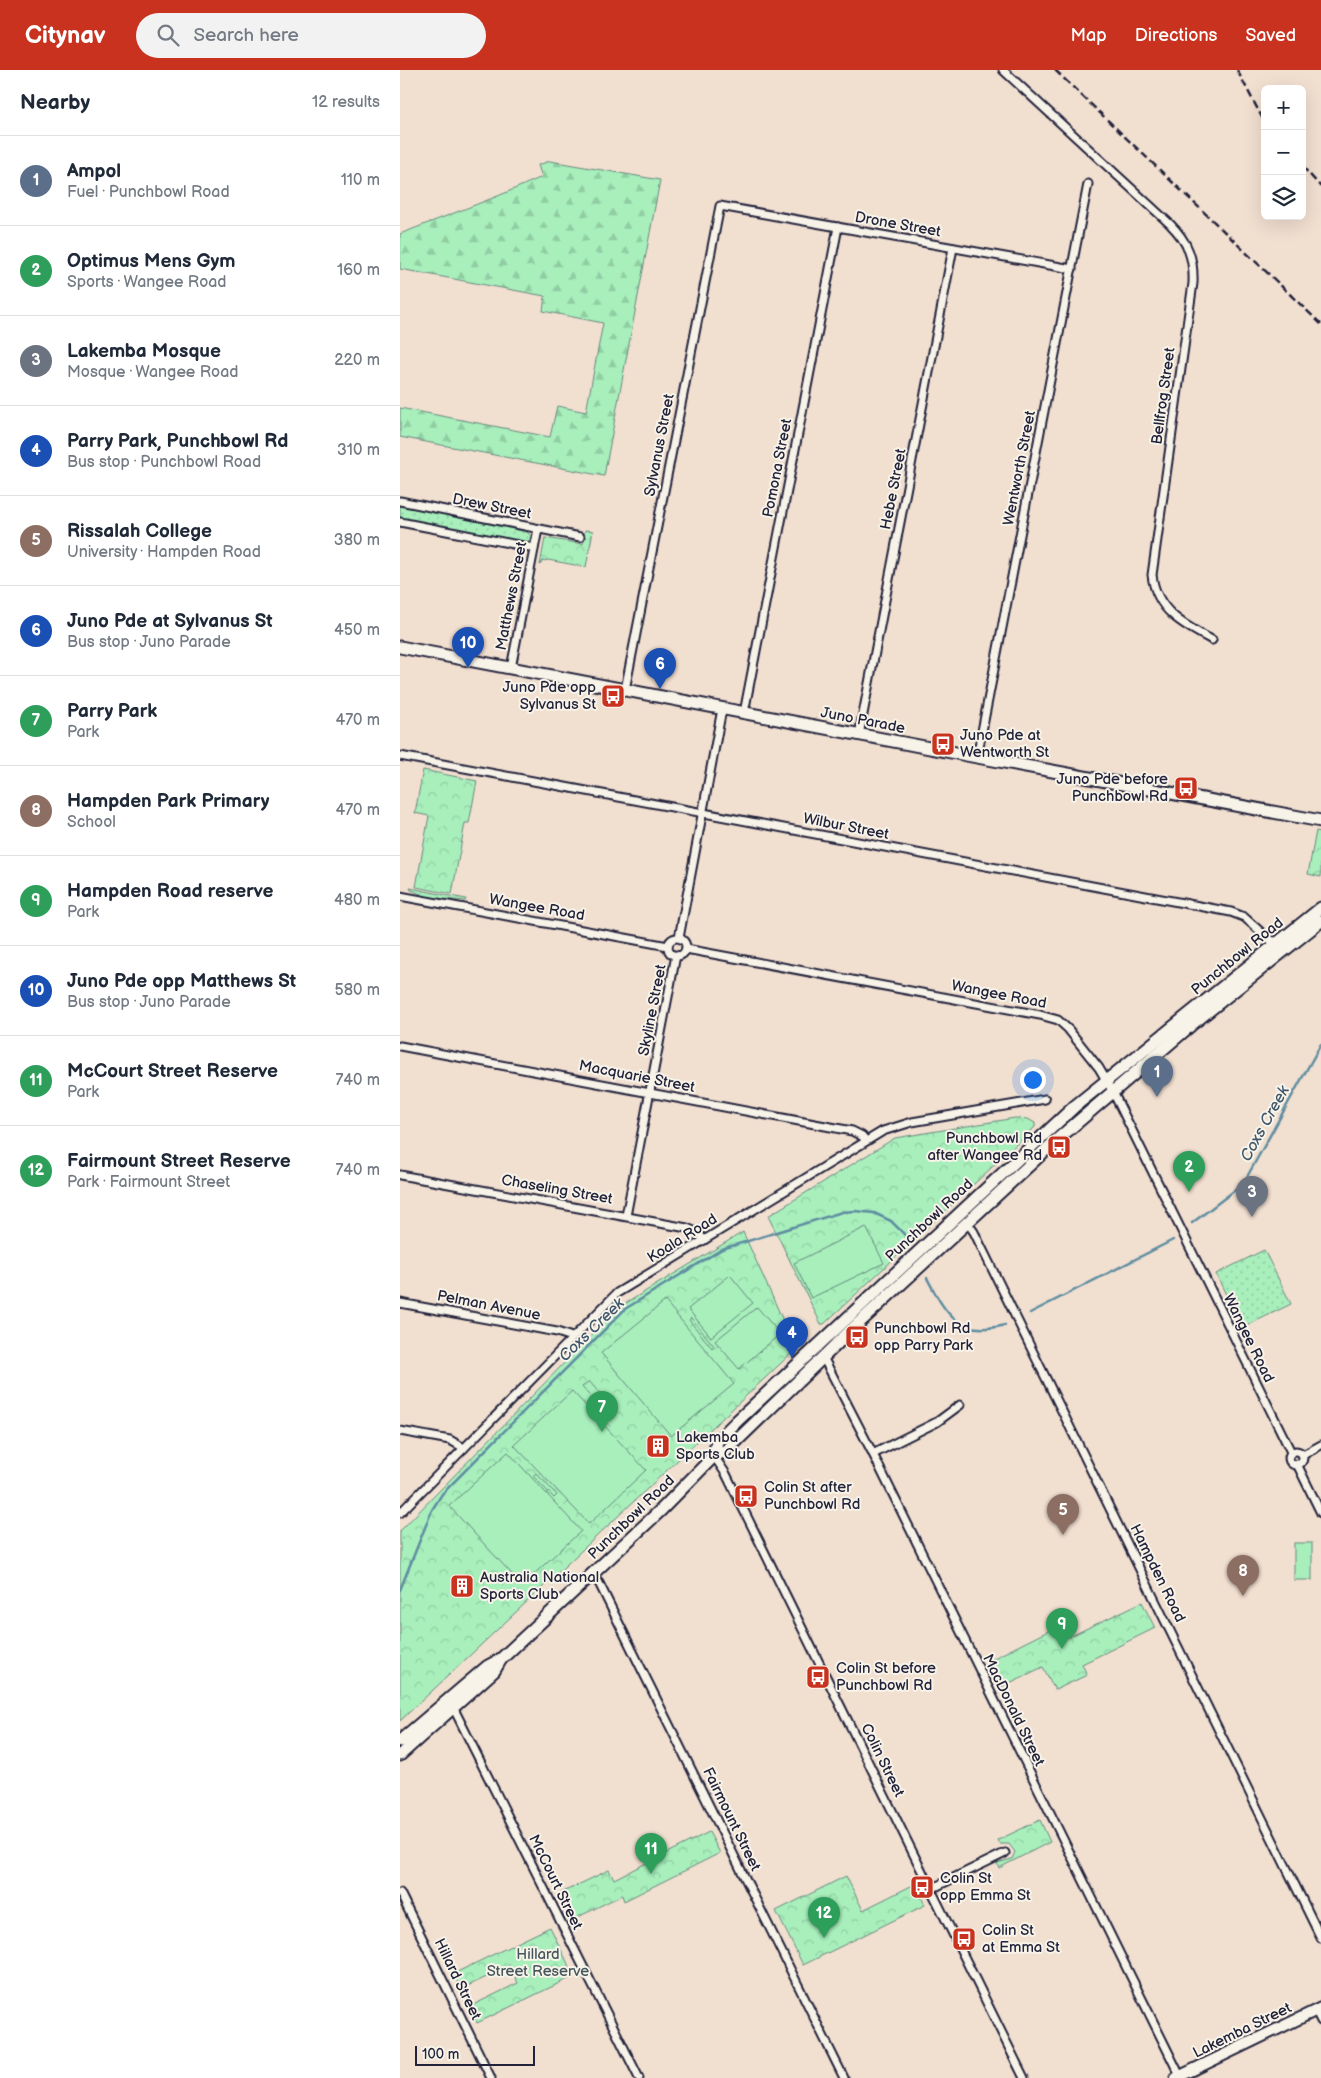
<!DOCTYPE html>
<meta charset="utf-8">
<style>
:root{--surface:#fff;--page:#f2f2f3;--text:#1f2937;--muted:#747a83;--line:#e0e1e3;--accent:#c8321e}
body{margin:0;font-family:"Balsamiq Sans",sans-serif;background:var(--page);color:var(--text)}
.controls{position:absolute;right:15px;top:15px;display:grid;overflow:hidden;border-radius:8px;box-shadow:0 5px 20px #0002}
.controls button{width:45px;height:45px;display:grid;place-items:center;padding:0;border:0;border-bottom:1px solid var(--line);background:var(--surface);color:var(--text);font:25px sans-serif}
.scale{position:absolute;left:15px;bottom:12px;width:120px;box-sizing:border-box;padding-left:5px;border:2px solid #22223b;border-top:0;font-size:14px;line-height:18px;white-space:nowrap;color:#22223b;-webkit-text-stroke:4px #f7f3e8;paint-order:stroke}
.you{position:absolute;left:632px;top:1009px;width:18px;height:18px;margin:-12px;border:4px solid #fff;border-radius:50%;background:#1a73e8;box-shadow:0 0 0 8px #1a73e833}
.badge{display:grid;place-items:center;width:32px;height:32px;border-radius:50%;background:var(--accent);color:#fff;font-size:16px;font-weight:700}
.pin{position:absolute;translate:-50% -41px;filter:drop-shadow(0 1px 2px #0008)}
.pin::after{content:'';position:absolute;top:26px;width:18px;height:15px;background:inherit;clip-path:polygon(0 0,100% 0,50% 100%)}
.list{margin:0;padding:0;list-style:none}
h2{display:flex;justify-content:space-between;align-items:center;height:65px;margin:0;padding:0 20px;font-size:21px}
h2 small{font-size:16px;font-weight:400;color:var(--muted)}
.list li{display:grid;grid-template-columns:32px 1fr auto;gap:15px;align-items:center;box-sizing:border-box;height:90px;padding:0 20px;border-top:1px solid var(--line)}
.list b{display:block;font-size:19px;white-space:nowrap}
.list p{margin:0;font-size:16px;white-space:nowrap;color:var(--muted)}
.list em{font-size:16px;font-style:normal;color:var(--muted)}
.icon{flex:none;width:28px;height:28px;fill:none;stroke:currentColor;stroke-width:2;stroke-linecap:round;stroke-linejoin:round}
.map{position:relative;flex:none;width:921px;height:2008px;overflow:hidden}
header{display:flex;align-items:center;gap:30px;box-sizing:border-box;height:70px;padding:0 25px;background:var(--accent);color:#fff}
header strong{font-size:24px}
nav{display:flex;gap:28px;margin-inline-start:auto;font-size:18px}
.search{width:350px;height:45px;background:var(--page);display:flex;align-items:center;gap:12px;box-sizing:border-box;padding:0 18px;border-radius:28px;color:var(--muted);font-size:19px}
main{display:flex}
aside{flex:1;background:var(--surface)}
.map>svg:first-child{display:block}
.grass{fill:url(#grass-dots);stroke:#65887c}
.forest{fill:url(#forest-firs);stroke:#65887c}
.park{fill:url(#park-crowns);stroke:#65887c}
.pitch{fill:#a8efbc;stroke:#65887c}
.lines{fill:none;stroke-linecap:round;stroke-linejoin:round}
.stream{stroke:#5f8da1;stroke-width:2.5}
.minor-casing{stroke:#22223b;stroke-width:11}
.secondary-casing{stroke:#22223b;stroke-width:14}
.primary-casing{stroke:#22223b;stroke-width:15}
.minor{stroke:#f7f3e8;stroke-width:7}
.secondary{stroke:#f7f3e8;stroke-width:10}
.primary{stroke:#f7f3e8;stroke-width:11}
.rail{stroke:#22223b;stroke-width:2.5;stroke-dasharray:8 4;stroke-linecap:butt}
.labels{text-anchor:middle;stroke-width:4;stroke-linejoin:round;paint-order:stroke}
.street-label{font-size:15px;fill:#22223b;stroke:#f7f3e8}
.poi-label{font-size:15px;fill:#22223b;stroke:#f7f3e8;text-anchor:start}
.park-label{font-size:15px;fill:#44555b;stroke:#f7f3e8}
.water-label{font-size:16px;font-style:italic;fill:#40576e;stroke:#f7f3e8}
</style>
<header>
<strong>Citynav</strong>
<div class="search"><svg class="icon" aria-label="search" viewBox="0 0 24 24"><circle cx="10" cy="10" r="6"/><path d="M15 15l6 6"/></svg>Search here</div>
<nav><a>Map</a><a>Directions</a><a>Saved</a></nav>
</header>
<main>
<aside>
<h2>Nearby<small>12 results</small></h2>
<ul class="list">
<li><span class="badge" style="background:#5c6f8a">1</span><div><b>Ampol</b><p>Fuel · Punchbowl Road</p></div><em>110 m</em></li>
<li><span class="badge" style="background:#2e9e5b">2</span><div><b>Optimus Mens Gym</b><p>Sports · Wangee Road</p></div><em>160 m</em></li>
<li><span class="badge" style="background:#6b7280">3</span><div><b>Lakemba Mosque</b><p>Mosque · Wangee Road</p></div><em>220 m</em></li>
<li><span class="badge" style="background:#1a4fb4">4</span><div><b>Parry Park, Punchbowl Rd</b><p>Bus stop · Punchbowl Road</p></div><em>310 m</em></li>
<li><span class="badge" style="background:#8d6e63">5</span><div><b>Rissalah College</b><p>University · Hampden Road</p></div><em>380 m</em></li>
<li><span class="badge" style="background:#1a4fb4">6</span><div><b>Juno Pde at Sylvanus St</b><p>Bus stop · Juno Parade</p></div><em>450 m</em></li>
<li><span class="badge" style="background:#2e9e5b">7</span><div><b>Parry Park</b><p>Park</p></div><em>470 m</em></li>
<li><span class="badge" style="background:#8d6e63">8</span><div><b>Hampden Park Primary</b><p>School</p></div><em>470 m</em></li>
<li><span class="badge" style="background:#2e9e5b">9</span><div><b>Hampden Road reserve</b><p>Park</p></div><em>480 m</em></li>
<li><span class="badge" style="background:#1a4fb4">10</span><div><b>Juno Pde opp Matthews St</b><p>Bus stop · Juno Parade</p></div><em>580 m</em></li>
<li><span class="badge" style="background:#2e9e5b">11</span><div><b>McCourt Street Reserve</b><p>Park</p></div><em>740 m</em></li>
<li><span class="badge" style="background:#2e9e5b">12</span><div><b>Fairmount Street Reserve</b><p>Park · Fairmount Street</p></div><em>740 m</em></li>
</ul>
</aside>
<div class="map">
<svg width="921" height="2008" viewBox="0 0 921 2008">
<defs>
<pattern id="grass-dots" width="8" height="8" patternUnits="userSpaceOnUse" patternTransform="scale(1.25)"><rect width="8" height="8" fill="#a8efbc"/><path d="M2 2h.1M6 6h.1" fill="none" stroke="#90cda2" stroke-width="1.8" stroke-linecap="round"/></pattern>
<pattern id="forest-firs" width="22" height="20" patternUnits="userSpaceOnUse" patternTransform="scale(1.25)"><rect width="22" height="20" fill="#a8efbc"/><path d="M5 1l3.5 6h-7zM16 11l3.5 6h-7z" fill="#90cda2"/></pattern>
<pattern id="park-crowns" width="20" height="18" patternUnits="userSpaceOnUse" patternTransform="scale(1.25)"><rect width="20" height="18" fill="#a8efbc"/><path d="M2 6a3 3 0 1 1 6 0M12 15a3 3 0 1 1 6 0" fill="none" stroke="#90cda2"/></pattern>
</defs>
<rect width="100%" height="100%" fill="#f1dfd0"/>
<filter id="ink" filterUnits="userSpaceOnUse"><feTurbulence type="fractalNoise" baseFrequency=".02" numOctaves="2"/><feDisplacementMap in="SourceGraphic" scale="10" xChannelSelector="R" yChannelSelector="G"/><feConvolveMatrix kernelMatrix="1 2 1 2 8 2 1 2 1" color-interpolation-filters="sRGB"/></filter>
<g filter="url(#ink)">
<!-- grass -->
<g class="grass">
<polygon points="0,435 127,462 131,466 130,470 125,473 0,449"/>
<path d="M10 818 66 829 65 831C52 829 38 831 25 826 20 824 17 822 11 820Z"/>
<polygon points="864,1180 891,1234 842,1258 816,1204"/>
</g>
<!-- forest -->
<polygon class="forest" points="150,91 260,110 204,406 0,367 0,338 150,367 157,336 186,342 203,253 143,241 145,226 0,199 0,164 98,126 142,107 138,95"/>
<!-- park -->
<g class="park">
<polygon points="185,460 193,461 186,497 148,490 143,491 140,495 145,468 183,474"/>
<polygon points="23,700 77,711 69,753 65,753 52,824 16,817 29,746 15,743"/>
<polygon points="916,761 921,762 921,807 908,804"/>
<polygon points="615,1048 628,1049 635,1053 635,1057 424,1254 421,1254 368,1146 495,1068"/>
<polygon points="343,1162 396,1279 0,1651 0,1461 218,1238"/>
<polygon points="742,1532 755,1558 682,1594 687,1605 655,1620 643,1597 601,1617 588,1591 662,1554 669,1567"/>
<polygon points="640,1750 650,1772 599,1798 597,1793 612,1789 615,1782 609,1774 600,1774 598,1770"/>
<polygon points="309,1762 320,1783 224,1831 222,1825 174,1849 161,1823 209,1800 214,1809"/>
<polygon points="446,1806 463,1840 515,1814 525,1835 403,1895 376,1841"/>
<polygon points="150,1857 174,1906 77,1953 69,1937 118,1913 110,1896 61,1919 53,1904"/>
</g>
<!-- pitch -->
<g class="pitch">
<polygon points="466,1157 484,1193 411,1228 394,1193"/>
<polygon points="330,1205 353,1233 311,1267 288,1239"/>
<polygon points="265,1231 334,1314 271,1366 201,1283"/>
<polygon points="357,1237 380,1264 339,1299 315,1271"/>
<polygon points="291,1248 314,1276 312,1278 289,1250"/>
<polygon points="189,1311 208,1333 201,1339 182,1317"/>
<polygon points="172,1321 246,1400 189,1454 114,1375"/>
<polygon points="108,1382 181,1461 122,1515 49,1436"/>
<polygon points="136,1403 157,1425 154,1428 133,1406"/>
<rect x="894" y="1473" width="18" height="37"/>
</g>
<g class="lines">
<!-- stream -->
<g class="stream">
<polyline points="792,1153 843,1114 921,974"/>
<path d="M527 1208C547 1246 558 1267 605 1255"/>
<polyline points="630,1243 773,1170"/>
<polyline points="0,1520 32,1440 42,1424 225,1239 322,1179 442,1142 455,1141 474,1143 491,1151 503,1163 510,1172"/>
</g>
<!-- minor casing -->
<g class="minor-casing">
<g id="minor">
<path d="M603 0 770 154C788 172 794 188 793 213L752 505C756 540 783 555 812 570"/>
<polyline points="0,431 180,467"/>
<polyline points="0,452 134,478"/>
<polyline points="111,598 138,459"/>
<polyline points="225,620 320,136 672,199"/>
<polyline points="344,643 438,157"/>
<polyline points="459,665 553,178"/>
<polyline points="0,686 831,842 844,847 870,870 879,872"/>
<polyline points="577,687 688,114"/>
<polyline points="0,826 268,876"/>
<polyline points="279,868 322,639"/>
<circle cx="277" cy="877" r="9"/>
<polyline points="286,879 640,945 658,950 668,959 699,998 713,1022 891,1382"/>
<polyline points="0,976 452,1061 462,1066 466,1071"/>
<polyline points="0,1105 287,1158 298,1163 304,1170"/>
<polyline points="226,1146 276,885"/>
<polyline points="567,1152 574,1162 921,1868"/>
<polyline points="0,1233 157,1262 172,1267"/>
<polyline points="423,1287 473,1384 780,2006"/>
<polyline points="0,1361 50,1370 64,1378"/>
<circle cx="896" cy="1388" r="7"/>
<polyline points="473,1384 537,1352 560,1335"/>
<polyline points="903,1385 921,1375"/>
<polyline points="314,1386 326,1404 624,2008"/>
<polyline points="897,1394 921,1443"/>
<polyline points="0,1443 217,1223 483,1061 512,1052 645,1029"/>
<polyline points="191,1505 199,1513 444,2008"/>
<polyline points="52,1635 239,2008"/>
<polyline points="531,1819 605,1783"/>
<polyline points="0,1823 91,2008"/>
<polyline points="916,1941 921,1951"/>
</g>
</g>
<!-- secondary casing -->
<g class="secondary-casing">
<polyline id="secondary" points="776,2008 921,1938"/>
</g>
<!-- primary casing -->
<g class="primary-casing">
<g id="primary">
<polyline points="0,577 577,687 921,751"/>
<polyline points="314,1386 317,1371 337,1351 675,1036 921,838"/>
<polyline points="0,1671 88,1596 101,1589"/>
<polyline points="0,1685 94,1601 101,1589 261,1440 314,1386 326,1381 448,1263 652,1074 791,955 921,851"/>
</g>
</g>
<!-- minor -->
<use href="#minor" class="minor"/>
<!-- secondary -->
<use href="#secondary" class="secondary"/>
<!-- primary -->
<use href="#primary" class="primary"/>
<!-- rail -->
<g class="rail">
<polyline points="655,0 921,254"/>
<polyline points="837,0 865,53"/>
<polyline points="902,96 921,117"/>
</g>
</g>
</g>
<!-- icons -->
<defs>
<g id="bus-square" transform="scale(1.25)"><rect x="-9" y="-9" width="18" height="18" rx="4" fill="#c8321e" stroke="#f7f3e8"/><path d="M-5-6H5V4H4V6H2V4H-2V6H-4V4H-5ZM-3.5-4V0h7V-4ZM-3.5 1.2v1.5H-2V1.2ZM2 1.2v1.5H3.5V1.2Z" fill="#fff"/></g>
<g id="building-square" transform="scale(1.25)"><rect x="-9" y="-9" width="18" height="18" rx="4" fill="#c8321e" stroke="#f7f3e8"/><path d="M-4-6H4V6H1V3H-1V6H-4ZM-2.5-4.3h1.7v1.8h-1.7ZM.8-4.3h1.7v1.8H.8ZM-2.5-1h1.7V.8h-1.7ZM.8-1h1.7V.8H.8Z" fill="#fff"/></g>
</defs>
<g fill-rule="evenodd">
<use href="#bus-square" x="213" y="626"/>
<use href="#bus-square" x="543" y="674"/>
<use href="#bus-square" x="786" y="718"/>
<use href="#bus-square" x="659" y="1077"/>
<use href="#bus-square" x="457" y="1267"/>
<use href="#building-square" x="258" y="1376"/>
<use href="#bus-square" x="346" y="1426"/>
<use href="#building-square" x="62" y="1516"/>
<use href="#bus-square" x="418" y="1607"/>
<use href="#bus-square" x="522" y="1817"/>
<use href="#bus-square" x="564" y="1869"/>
</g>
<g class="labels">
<!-- street labels -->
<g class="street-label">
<text transform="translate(498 154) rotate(10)" y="5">Drone Street</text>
<text transform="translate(763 326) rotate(-82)" y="5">Bellfrog Street</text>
<text transform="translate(259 375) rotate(-79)" y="5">Sylvanus Street</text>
<text transform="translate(377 398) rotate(-79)" y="5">Pomona Street</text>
<text transform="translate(619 398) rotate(-79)" y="5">Wentworth Street</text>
<text transform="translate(493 419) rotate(-79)" y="5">Hebe Street</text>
<text transform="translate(92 436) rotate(11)" y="5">Drew Street</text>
<text transform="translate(111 526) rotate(-79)" y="5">Matthews Street</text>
<text transform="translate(463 650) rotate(11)" y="5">Juno Parade</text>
<text transform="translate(446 756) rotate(11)" y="5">Wilbur Street</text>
<text transform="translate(137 837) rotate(10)" y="5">Wangee Road</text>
<text transform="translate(837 886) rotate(-39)" y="5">Punchbowl Road</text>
<text transform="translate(599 924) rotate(11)" y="5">Wangee Road</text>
<text transform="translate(252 940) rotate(-79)" y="5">Skyline Street</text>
<text transform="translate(237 1006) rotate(11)" y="5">Macquarie Street</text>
<text transform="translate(157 1119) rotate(10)" y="5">Chaseling Street</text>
<text transform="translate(529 1150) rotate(-43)" y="5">Punchbowl Road</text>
<text transform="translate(282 1168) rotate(-32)" y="5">Koala Road</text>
<text transform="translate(89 1235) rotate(11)" y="5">Pelman Avenue</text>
<text transform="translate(849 1268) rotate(64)" y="5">Wangee Road</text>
<text transform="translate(231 1447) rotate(-44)" y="5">Punchbowl Road</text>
<text transform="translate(758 1503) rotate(64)" y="5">Hampden Road</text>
<text transform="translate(614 1640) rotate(64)" y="5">MacDonald Street</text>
<text transform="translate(483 1690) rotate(64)" y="5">Colin Street</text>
<text transform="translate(332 1749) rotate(64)" y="5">Fairmount Street</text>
<text transform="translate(156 1812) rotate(64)" y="5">McCourt Street</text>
<text transform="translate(58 1909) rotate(64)" y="5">Hillard Street</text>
<text transform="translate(842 1960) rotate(-26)" y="5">Lakemba Street</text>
</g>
<!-- poi labels -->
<g class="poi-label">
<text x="196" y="622" text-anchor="end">Juno Pde opp<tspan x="196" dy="17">Sylvanus St</tspan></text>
<text x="560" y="670">Juno Pde at<tspan x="560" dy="17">Wentworth St</tspan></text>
<text x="768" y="714" text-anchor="end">Juno Pde before<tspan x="768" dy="17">Punchbowl Rd</tspan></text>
<text x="642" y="1073" text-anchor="end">Punchbowl Rd<tspan x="642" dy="17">after Wangee Rd</tspan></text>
<text x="474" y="1263">Punchbowl Rd<tspan x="474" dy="17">opp Parry Park</tspan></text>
<text x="276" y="1372">Lakemba<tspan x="276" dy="17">Sports Club</tspan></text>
<text x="364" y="1422">Colin St after<tspan x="364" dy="17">Punchbowl Rd</tspan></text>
<text x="80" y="1512">Australia National<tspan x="80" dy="17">Sports Club</tspan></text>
<text x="436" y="1603">Colin St before<tspan x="436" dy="17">Punchbowl Rd</tspan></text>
<text x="540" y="1813">Colin St<tspan x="540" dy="17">opp Emma St</tspan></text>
<text x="582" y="1865">Colin St<tspan x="582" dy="17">at Emma St</tspan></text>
</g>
<!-- park labels -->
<g class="park-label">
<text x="138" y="1889">Hillard<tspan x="138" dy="17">Street Reserve</tspan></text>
</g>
<!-- water labels -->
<g class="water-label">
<text transform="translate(864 1053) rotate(-61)" y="6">Coxs Creek</text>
<text transform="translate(191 1259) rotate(-44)" y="6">Coxs Creek</text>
</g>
</g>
</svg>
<div class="controls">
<button>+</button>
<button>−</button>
<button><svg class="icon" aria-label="layers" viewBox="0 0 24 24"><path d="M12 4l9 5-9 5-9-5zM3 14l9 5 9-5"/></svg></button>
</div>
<div class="scale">100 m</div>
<div class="you"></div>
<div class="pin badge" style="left:757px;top:1027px;background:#5c6f8a">1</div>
<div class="pin badge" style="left:789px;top:1122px;background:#2e9e5b">2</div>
<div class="pin badge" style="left:852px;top:1147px;background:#6b7280">3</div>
<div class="pin badge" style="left:392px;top:1288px;background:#1a4fb4">4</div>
<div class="pin badge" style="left:663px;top:1465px;background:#8d6e63">5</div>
<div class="pin badge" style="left:260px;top:619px;background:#1a4fb4">6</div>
<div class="pin badge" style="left:202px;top:1362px;background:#2e9e5b">7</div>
<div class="pin badge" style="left:843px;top:1526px;background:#8d6e63">8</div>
<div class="pin badge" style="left:662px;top:1579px;background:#2e9e5b">9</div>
<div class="pin badge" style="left:68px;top:598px;background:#1a4fb4">10</div>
<div class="pin badge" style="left:251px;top:1804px;background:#2e9e5b">11</div>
<div class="pin badge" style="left:424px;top:1868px;background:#2e9e5b">12</div>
</div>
</main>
